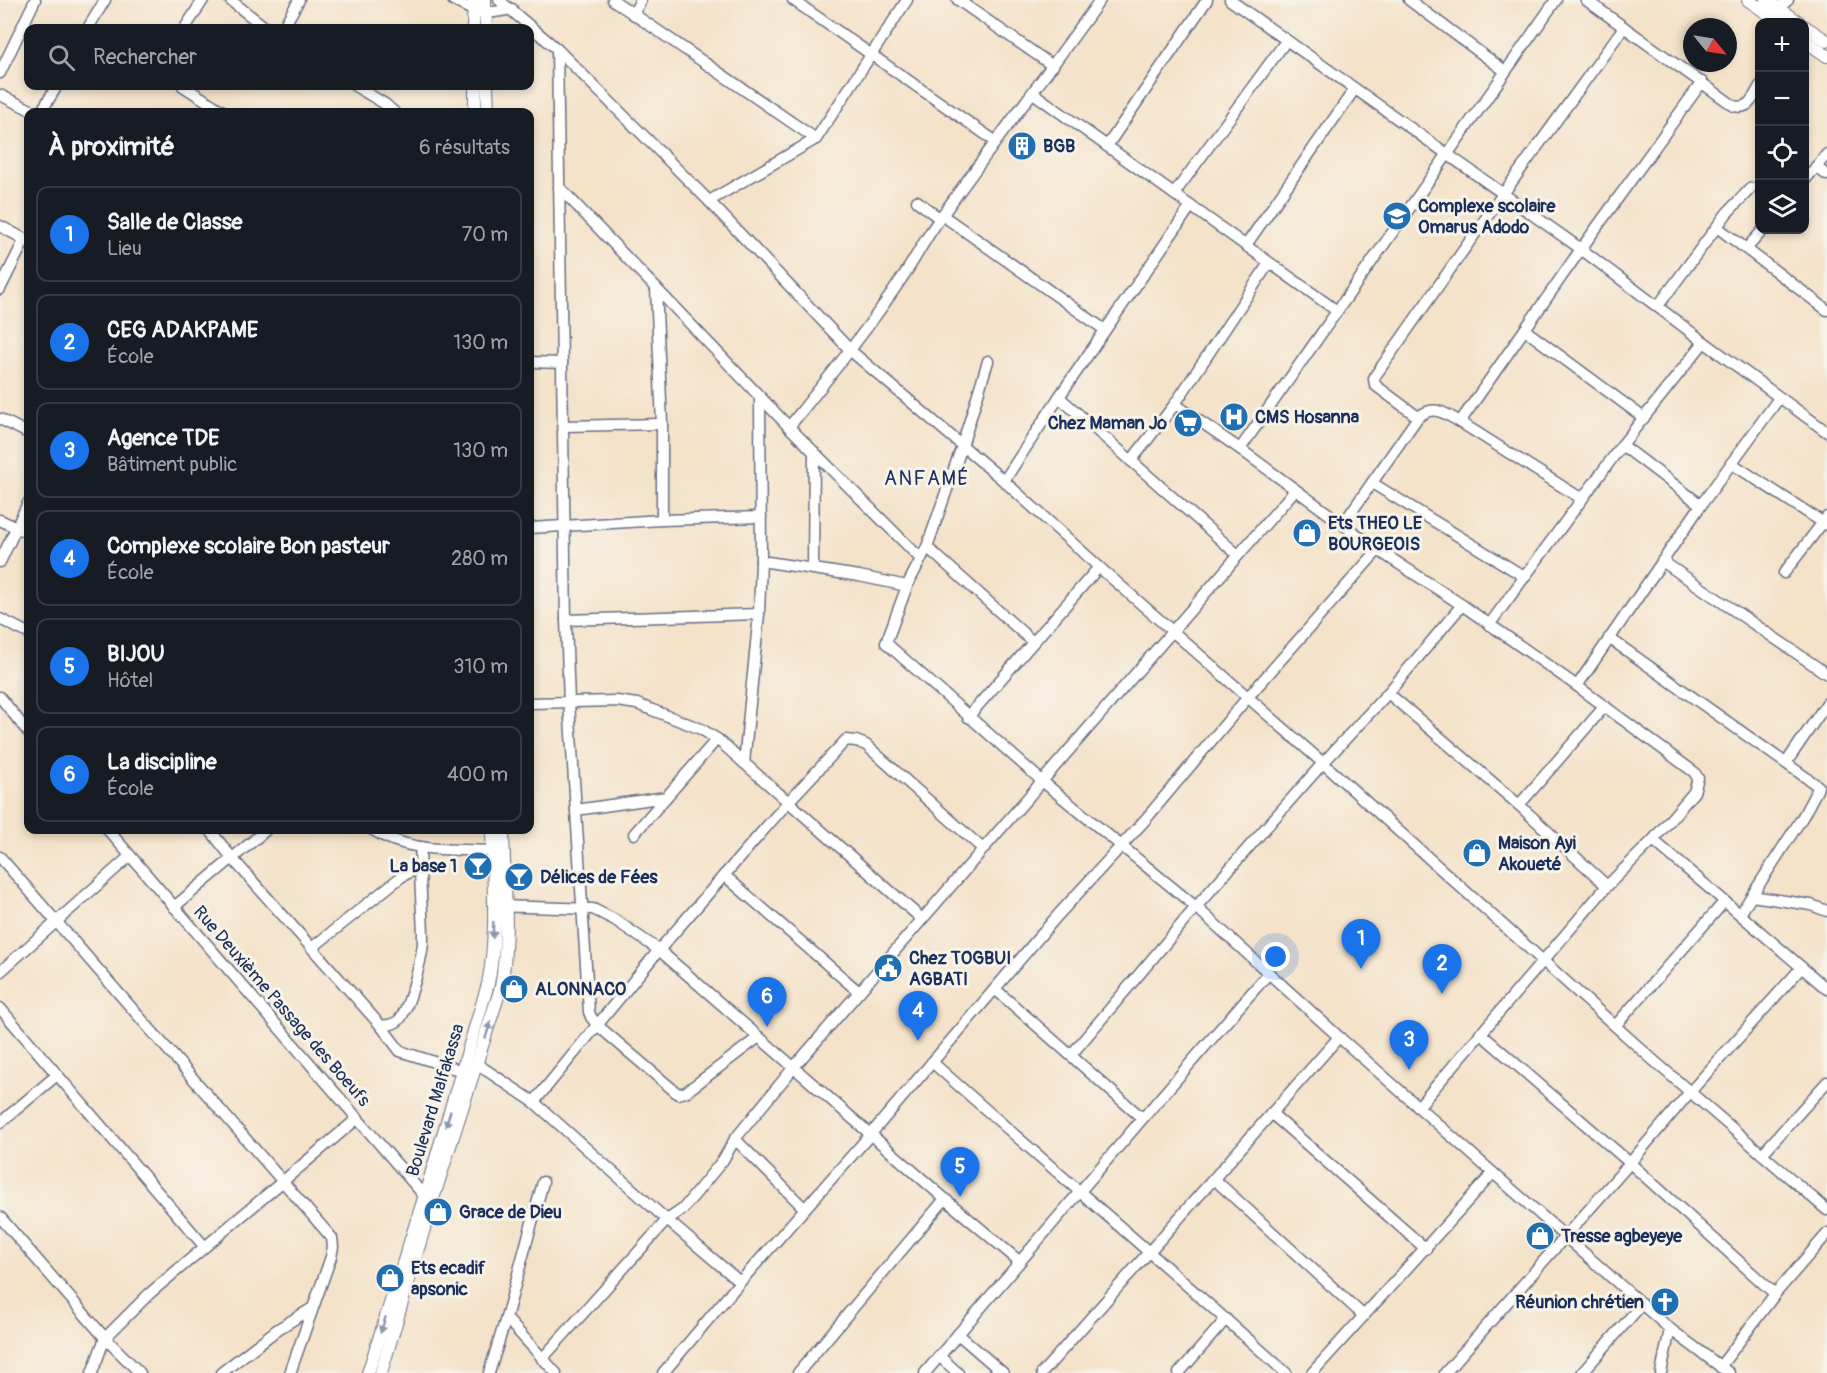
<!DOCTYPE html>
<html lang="fr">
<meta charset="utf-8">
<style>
:root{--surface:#171b24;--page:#20242c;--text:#f1f3f6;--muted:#9ea1a6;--line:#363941;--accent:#1a73e8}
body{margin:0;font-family:Pangolin,sans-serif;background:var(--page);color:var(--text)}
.controls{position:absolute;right:18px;top:18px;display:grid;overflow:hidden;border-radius:12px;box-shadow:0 3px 9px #0003}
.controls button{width:54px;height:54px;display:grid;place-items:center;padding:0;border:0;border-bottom:2px solid var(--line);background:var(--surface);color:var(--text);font:30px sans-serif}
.compass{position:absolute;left:1683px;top:18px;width:54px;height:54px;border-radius:50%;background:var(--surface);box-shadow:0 3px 9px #0003;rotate:120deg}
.you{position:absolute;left:1276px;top:957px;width:21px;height:21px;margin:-15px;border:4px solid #fff;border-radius:50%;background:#1a73e8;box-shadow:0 0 0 9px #1a73e833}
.badge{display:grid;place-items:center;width:39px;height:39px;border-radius:50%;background:var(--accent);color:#fff;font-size:20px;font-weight:700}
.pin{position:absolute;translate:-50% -50px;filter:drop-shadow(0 2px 3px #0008)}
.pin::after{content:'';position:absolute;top:32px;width:21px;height:18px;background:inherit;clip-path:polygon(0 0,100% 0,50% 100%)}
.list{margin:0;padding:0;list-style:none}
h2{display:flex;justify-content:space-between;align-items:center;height:78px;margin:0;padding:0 24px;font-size:26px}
h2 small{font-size:20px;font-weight:400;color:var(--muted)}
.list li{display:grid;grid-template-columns:39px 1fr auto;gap:18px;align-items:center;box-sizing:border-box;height:96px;margin:0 12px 12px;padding:0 12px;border:2px solid var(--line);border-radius:12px}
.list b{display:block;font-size:22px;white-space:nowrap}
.list p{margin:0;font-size:20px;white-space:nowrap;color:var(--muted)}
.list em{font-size:20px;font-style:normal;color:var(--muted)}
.icon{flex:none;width:33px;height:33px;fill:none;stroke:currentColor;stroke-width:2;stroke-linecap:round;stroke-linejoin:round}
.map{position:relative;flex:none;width:1827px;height:1373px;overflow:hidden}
.search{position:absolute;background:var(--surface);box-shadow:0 3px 9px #0003;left:24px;top:24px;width:510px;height:66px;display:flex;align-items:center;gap:15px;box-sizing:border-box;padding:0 21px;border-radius:12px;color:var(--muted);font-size:22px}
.panel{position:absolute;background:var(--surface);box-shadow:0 3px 9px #0003;left:24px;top:108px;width:510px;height:726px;border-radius:12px}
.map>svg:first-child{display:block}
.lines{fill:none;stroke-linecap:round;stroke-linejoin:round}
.minor-casing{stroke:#676e83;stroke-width:13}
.major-casing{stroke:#676e83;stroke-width:14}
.minor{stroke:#fff;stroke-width:10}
.major{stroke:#fff;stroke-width:12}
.oneway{fill:#8d97ae}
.labels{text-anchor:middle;stroke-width:6;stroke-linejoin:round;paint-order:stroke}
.poi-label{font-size:18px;font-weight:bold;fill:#1b2f5e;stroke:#f7f3e8;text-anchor:start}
.street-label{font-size:18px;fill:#1b2f5e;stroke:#f7f3e8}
.neighbourhood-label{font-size:20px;letter-spacing:1.5px;fill:#1b2f5e;stroke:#f7f3e8}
</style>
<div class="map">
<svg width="1827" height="1373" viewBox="0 0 1827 1373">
<rect width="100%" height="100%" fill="#f7f3e8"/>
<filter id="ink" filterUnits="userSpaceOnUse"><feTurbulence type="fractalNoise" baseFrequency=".0167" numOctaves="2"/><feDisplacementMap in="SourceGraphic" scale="12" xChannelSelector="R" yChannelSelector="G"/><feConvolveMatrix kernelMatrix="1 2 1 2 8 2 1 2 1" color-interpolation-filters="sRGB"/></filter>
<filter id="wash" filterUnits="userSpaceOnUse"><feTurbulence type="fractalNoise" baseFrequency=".008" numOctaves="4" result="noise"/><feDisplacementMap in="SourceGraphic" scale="24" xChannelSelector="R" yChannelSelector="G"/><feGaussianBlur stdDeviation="1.35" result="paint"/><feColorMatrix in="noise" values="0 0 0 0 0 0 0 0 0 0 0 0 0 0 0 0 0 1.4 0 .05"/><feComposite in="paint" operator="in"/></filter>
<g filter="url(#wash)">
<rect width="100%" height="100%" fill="#f4e2c9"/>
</g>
<g filter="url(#ink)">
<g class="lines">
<!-- minor casing -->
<g class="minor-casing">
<g id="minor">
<polyline points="230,0 266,28"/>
<path d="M453 0C479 15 482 15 512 9"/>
<polyline points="499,0 557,49 709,201 851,351 1004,481 1099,567 1323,763 1653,1060 1827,1210"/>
<polyline points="613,0 816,139"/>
<polyline points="793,0 995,141"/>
<polyline points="958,0 1053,66"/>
<polyline points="1230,0 1581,249 1704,342 1827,432"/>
<polyline points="1409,0 1505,71"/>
<path d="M1586 0 1734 106C1749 110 1753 98 1760 86"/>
<polyline points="1778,8 1788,0"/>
<polyline points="633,14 641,0"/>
<polyline points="88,28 105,0"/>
<polyline points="185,28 203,0"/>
<polyline points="283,28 299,0"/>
<polyline points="557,49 566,620 569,703 589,1012 591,1017 597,1025 678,1094 686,1092 759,1037"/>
<polyline points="0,73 35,0"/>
<polyline points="183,86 224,112"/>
<polyline points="355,86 385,104 394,112"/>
<polyline points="1033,93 1337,311"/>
<polyline points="0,95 35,112"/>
<polyline points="41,112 57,86"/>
<polyline points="1107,146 1207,0"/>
<polyline points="1816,167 1827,175"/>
<polyline points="1804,181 1827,154"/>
<polyline points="559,187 789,427 920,558"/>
<polyline points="1174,194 1286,41"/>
<polyline points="709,201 816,139 907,0"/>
<polyline points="917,201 939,218"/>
<polyline points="942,215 1105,330"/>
<polyline points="0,226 28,241"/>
<polyline points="1717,227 1827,310"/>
<polyline points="1246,245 1354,90"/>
<polyline points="1747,248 1763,230"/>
<polyline points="656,288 662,424 662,520"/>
<polyline points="0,289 25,239"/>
<polyline points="1658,306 1727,213 1751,188"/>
<polyline points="1525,330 1644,418"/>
<polyline points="988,361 962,446 927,547 907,586 886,643 1042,781 1196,907 1339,1037 1670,1329 1729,1373"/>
<polyline points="530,362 562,363"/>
<polyline points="1059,397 1238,555"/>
<polyline points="1175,404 1240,449 1378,550 1462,605 1577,686 1694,772 1698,778 1694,792 1653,840 1607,886 1418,1107"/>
<polyline points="1418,417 1375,385 1374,379 1375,376 1503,194 1624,27"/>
<polyline points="0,419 28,433"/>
<polyline points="1460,422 1581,249 1702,82"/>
<polyline points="563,426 662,424"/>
<path d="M789 427C829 377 869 328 904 275 917 256 927 235 941 217 993 144 1048 73 1100 0"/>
<polyline points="1622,445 1701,505"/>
<polyline points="1240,449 1556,0"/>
<polyline points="1131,461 1175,404 1269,263"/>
<polyline points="1731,463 1827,525"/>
<polyline points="1004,481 1059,397 1191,206"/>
<polyline points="1372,483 1525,577"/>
<polyline points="0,520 28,533"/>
<path d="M1343 524 1418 417C1435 404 1444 413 1460 422L1582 499"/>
<polyline points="530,528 662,520 761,517"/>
<polyline points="927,547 1033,642"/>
<polyline points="761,561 859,576 907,586"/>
<polyline points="1662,561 1827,674"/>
<polyline points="0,562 28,503"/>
<polyline points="813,568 814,452"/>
<polyline points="1784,573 1827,517"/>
<polyline points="0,619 28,633"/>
<polyline points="566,620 759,614"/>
<polyline points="1489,625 1622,445 1704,342"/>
<polyline points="1609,638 1818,786 1817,790 1802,818 1740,914"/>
<polyline points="1577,686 1701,505 1779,398"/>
<polyline points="1388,693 1519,805 1607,886"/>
<polyline points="0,697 28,732"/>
<polyline points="530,703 617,701 637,704 701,729 717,739 744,763 922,919"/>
<polyline points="968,717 1099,567"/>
<polyline points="744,763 759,614 761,561 760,397"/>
<polyline points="1786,763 1827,703"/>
<polyline points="1519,805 1605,706"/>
<polyline points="576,810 666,797"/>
<polyline points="108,830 427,1199"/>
<path d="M210 830 232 858 381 1026C387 1025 394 1025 399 1020 409 1009 423 955 423 940 423 909 418 878 421 847"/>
<path d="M373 830C408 853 453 849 492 851"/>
<polyline points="634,834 717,739"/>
<polyline points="1653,840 1827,989"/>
<polyline points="0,857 332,1238 333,1247 331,1257 290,1373"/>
<polyline points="724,875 859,992"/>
<polyline points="1752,896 1811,905 1827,911"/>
<polyline points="497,906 593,909 615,920 659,950 945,1199 1019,1261"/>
<polyline points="174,907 266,830"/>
<polyline points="313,947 401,877 419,867"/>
<polyline points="0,972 130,856"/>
<polyline points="995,989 1142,1118"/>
<polyline points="0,1008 204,1246"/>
<polyline points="1616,1025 1724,902"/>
<polyline points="381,1026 400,1051 462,1071"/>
<polyline points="1480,1033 1630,1163 1775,1294"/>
<polyline points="1071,1055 1196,907 1323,763 1388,693 1462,605"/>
<path d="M932 1062C1049 1166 1169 1268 1286 1373"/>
<polyline points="477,1064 534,1102 667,1220 740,1282"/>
<polyline points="534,1102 659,950 788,802 846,740 856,741 866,745 983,849"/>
<polyline points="1271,1113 1426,1249"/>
<polyline points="0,1123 57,1075"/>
<polyline points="735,1139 804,1208"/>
<polyline points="1762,1154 1827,1082"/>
<polyline points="1214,1179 1364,1316"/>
<polyline points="0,1217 105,1338 140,1373"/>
<polyline points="506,1318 556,1373"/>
<polyline points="958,1334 1003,1373"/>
<polyline points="939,1356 958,1373"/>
<polyline points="542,1359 667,1220 683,1209 723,1160 735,1139 794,1067 1295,490"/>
<polyline points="1720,1367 1775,1294 1827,1234"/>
<polyline points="92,1373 105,1338 149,1294 358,1118"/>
<polyline points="221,1373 278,1329 311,1309"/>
<polyline points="489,1373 506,1318 543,1182"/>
<polyline points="663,1373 740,1282 870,1135 1058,915 1145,820 1248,697 1378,550"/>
<polyline points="798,1373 945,1199"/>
<path d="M925 1373C1039 1239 1153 1105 1269 973"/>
<polyline points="1042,1373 1339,1037"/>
<polyline points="1179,1373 1226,1319"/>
<polyline points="1312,1373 1493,1173"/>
<polyline points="1445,1373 1630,1163 1690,1092 1801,968"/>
<polyline points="1582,1373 1642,1304"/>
<polyline points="1661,1373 1670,1329"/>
</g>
</g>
<!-- major casing -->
<g class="major-casing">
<g id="major">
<polyline points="485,0 486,28"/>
<polyline points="1748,0 1780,22"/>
<polyline points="1766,0 1799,22"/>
<polyline points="1804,26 1827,41"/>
<polyline points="473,28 474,0"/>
<polyline points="1804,40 1827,56"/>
<polyline points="475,86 475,112"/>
<polyline points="487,86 488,112"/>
<path d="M368 1373 425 1195 488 984C498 934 493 881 492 830"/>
<path d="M381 1373 431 1205 501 987C510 936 504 881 503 830"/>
</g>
</g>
<!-- minor -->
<use href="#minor" class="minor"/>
<!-- major -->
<use href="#major" class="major"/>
</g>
<!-- one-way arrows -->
<defs><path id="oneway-solid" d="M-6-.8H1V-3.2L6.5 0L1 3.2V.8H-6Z" transform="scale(1.5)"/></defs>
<g class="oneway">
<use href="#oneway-solid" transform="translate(493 930) rotate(92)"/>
<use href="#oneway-solid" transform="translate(488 1030) rotate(-73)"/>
<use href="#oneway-solid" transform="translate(448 1119) rotate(107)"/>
<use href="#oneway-solid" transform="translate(383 1325) rotate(108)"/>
</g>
</g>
<!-- icons -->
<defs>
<g id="building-disc" transform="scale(1.5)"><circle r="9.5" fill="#1f6fb2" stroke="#f7f3e8"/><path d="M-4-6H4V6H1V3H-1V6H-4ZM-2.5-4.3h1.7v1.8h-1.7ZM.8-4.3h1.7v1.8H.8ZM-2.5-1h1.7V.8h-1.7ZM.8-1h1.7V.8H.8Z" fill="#fff"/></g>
<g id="school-disc" transform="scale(1.5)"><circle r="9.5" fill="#1f6fb2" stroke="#f7f3e8"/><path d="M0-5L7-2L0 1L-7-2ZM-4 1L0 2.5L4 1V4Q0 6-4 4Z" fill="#fff"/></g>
<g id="hospital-disc" transform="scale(1.5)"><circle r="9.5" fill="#1f6fb2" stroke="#f7f3e8"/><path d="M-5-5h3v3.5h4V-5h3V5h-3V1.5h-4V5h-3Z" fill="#fff"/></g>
<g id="supermarket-disc" transform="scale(1.5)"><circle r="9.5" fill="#1f6fb2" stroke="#f7f3e8"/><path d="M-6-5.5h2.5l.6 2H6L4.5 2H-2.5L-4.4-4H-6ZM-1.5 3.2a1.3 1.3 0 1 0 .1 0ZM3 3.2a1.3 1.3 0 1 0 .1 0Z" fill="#fff"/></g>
<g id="shop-disc" transform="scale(1.5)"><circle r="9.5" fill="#1f6fb2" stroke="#f7f3e8"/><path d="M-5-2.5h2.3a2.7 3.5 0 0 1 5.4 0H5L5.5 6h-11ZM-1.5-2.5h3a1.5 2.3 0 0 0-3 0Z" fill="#fff"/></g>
<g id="bar-disc" transform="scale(1.5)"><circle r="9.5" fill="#1f6fb2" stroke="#f7f3e8"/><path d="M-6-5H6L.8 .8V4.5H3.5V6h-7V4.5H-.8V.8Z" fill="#fff"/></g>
<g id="civic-disc" transform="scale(1.5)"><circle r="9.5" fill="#1f6fb2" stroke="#f7f3e8"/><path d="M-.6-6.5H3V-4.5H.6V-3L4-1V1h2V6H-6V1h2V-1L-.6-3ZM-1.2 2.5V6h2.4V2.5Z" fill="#fff"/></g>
<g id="church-disc" transform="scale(1.5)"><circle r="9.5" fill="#1f6fb2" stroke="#f7f3e8"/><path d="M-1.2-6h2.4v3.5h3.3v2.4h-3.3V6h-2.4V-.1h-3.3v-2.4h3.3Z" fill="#fff"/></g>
</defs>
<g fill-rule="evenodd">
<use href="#building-disc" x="1022" y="146"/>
<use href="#school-disc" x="1397" y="216"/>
<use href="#hospital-disc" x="1234" y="417"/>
<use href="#supermarket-disc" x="1188" y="423"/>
<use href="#shop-disc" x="1307" y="533"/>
<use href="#shop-disc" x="1477" y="853"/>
<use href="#bar-disc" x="478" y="866"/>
<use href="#bar-disc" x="519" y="877"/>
<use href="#civic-disc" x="888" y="968"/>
<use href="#shop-disc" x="514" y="989"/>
<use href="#shop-disc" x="438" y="1212"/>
<use href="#shop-disc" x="1540" y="1236"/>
<use href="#shop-disc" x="390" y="1278"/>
<use href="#church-disc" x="1665" y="1302"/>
</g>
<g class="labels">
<!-- poi labels -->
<g class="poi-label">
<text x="1043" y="152">BGB</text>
<text x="1418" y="212">Complexe scolaire<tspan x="1418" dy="21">Omarus Adodo</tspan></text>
<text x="1255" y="423">CMS Hosanna</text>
<text x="1167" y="429" text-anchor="end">Chez Maman Jo</text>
<text x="1328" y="529">Ets THEO LE<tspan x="1328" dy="21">BOURGEOIS</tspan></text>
<text x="1498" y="849">Maison Ayi<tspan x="1498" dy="21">Akoueté</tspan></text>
<text x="457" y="872" text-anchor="end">La base 1</text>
<text x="540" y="883">Délices de Fées</text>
<text x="909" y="964">Chez TOGBUI<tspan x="909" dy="21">AGBATI</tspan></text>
<text x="535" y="995">ALONNACO</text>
<text x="459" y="1218">Grace de Dieu</text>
<text x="1561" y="1242">Tresse agbeyeye</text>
<text x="411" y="1274">Ets ecadif<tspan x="411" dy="21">apsonic</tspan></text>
<text x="1644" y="1308" text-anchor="end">Réunion chrétien</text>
</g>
<!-- street labels -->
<g class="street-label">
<text transform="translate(282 1006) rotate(49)" y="6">Rue Deuxième Passage des Boeufs</text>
<text transform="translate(435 1100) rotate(-73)" y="6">Boulevard Malfakassa</text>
</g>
<!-- neighbourhood labels -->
<g class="neighbourhood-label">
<text x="927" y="485">ANFAMÉ</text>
</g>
</g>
</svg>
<div class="controls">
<button>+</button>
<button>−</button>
<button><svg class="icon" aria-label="locate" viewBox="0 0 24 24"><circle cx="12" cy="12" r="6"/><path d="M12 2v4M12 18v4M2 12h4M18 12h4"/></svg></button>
<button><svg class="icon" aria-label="layers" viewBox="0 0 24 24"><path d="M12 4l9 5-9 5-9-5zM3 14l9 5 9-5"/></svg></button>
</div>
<svg class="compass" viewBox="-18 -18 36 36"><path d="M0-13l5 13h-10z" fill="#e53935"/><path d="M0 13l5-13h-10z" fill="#9ea1a6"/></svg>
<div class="you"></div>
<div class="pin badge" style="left:1361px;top:969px">1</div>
<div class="pin badge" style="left:1442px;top:994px">2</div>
<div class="pin badge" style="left:1409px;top:1070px">3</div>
<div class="pin badge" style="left:918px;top:1041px">4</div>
<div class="pin badge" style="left:960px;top:1197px">5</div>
<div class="pin badge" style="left:767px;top:1027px">6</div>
<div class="search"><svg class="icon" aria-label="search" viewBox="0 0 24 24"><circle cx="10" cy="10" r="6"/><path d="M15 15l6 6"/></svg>Rechercher</div>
<section class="panel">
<h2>À proximité<small>6 résultats</small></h2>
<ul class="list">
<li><span class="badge">1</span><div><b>Salle de Classe</b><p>Lieu</p></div><em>70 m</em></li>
<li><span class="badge">2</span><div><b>CEG ADAKPAME</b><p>École</p></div><em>130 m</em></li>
<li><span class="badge">3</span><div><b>Agence TDE</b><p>Bâtiment public</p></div><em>130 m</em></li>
<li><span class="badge">4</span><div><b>Complexe scolaire Bon pasteur</b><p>École</p></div><em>280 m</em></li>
<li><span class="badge">5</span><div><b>BIJOU</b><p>Hôtel</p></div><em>310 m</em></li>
<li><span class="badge">6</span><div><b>La discipline</b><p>École</p></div><em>400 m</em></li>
</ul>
</section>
</div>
